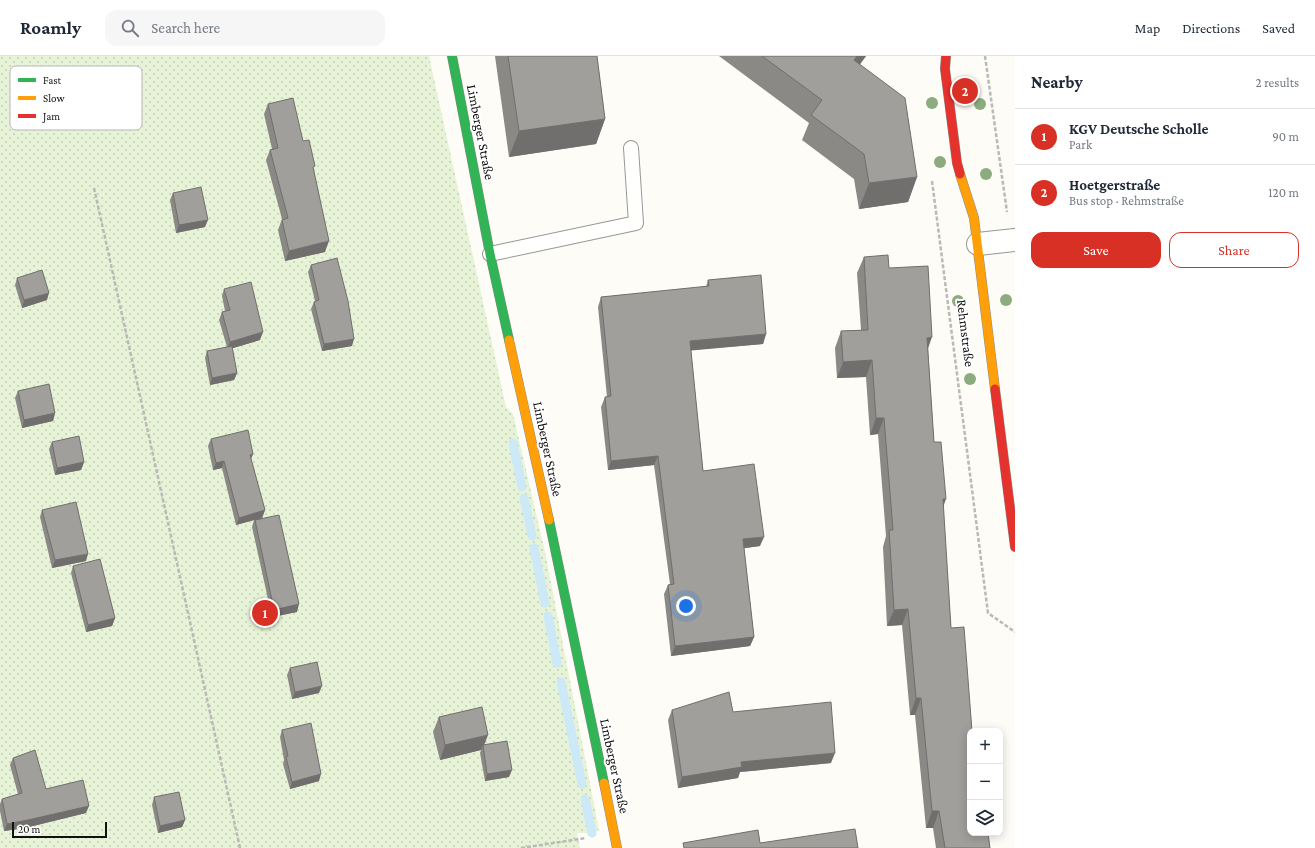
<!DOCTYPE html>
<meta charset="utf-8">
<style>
:root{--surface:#fff;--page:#f6f6f7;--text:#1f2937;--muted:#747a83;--line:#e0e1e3;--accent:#d93025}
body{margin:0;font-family:"Crimson Pro",serif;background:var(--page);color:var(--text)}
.controls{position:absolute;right:12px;bottom:12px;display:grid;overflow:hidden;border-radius:8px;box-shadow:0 2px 10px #0003}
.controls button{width:36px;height:36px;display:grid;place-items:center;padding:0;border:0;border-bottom:1px solid var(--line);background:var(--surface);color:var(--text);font:20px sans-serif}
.scale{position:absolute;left:12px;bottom:10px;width:95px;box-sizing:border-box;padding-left:4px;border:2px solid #111;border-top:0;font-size:11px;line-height:14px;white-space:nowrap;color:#111;-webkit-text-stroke:3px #fff;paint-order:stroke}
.you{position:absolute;left:686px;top:550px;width:14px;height:14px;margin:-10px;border:3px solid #fff;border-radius:50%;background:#1a73e8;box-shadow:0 0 0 6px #1a73e833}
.badge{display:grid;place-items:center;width:26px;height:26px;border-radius:50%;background:var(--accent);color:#fff;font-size:13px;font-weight:700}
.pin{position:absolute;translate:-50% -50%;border:2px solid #fff;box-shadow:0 1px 4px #0006}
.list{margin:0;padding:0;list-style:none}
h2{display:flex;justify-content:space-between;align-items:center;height:52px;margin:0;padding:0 16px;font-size:17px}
h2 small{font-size:13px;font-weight:400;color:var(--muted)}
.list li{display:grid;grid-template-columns:26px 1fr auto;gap:12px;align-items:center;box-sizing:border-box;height:56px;padding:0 16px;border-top:1px solid var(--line)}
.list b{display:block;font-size:15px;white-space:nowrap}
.list p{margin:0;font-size:13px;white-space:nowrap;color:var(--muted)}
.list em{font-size:13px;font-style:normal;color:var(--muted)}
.actions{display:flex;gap:8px;padding:12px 16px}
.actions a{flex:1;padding:9px 0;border:1px solid var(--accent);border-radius:12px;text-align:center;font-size:14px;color:var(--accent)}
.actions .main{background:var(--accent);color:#fff}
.icon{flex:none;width:22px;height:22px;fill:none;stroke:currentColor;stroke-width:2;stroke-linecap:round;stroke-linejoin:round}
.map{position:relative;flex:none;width:1015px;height:792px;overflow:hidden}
header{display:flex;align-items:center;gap:24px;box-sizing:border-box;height:56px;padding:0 20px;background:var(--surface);border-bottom:1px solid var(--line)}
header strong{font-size:19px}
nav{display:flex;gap:22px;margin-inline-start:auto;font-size:14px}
.search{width:280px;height:36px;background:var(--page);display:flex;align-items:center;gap:10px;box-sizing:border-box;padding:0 14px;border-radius:12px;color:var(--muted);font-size:15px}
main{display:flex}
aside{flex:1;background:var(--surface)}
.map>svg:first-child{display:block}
.grass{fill:url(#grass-dots)}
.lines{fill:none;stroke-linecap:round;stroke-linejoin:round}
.stream{stroke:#cde8f7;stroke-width:9}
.lane-casing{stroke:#979795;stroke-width:16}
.street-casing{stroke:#979795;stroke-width:24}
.fast-casing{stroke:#8e8d8b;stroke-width:10}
.slow-casing{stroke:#8e8d8b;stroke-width:10}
.jam-casing{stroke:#8e8d8b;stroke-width:10}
.path{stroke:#b9b9b8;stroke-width:2.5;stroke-dasharray:4 2;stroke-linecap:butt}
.lane{stroke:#fffffe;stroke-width:14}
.street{stroke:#fffffe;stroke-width:22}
.fast{stroke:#30b455;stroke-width:9}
.slow{stroke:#ff9f0a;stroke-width:9}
.jam{stroke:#e5322d;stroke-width:9}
.tree{fill:#8cac80}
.wall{fill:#8a8986}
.shaded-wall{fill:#716f6d}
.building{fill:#a19f9c;stroke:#716f6d}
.labels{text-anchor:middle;stroke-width:4;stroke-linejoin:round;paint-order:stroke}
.street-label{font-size:14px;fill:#111;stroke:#fff}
.key{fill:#fff;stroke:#b8b8b8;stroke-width:1}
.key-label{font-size:11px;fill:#111}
</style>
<header>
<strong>Roamly</strong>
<div class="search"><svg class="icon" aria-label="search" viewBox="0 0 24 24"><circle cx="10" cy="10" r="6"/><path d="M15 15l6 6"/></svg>Search here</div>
<nav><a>Map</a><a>Directions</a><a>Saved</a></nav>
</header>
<main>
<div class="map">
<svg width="1015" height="792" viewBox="0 0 1015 792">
<defs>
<pattern id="grass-dots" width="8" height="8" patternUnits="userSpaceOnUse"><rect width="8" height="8" fill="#e7f3d7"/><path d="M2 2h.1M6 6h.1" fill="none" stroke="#c5cfb8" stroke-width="1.8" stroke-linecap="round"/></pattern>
</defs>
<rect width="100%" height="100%" fill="#fdfcf7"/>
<!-- grass -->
<polygon class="grass" points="0,0 429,0 506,351 513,358 545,496 599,774 592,777 577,777 580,792 0,792"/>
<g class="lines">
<!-- stream -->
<g class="stream">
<polyline points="513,387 522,431"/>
<polyline points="524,442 532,480"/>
<polyline points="534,492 545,547"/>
<polyline points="548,560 557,607"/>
<polyline points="561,626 582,728"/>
<polyline points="585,743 592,777"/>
</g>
<!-- lane casing -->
<g class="lane-casing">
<polyline id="lane" points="490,198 636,167 631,92"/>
</g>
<!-- street casing -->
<g class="street-casing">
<polyline id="street" points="978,188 1015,184"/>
</g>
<!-- fast casing -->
<g class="fast-casing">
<g id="fast">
<polyline points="452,0 490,198 509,284"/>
<polyline points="549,464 604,727"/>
</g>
</g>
<!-- slow casing -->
<g class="slow-casing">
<g id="slow">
<polyline points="960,118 974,162 995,333"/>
<polyline points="509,284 549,464"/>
<polyline points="604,727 617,792"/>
</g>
</g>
<!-- jam casing -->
<g class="jam-casing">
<g id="jam">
<polyline points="946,0 945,13 957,107 960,118"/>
<polyline points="995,333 1015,491"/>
</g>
</g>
<!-- path -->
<g class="path">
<polyline points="985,0 1007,156"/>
<polyline points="932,125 988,557 1015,576"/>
<polyline points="94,132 240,792"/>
<polyline points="521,792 586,782"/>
</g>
<!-- lane -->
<use href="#lane" class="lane"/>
<!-- street -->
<use href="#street" class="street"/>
<!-- fast -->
<use href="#fast" class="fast"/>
<!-- slow -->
<use href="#slow" class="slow"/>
<!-- jam -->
<use href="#jam" class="jam"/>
</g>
<!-- trees -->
<g class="tree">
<circle cx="932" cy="47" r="6"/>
<circle cx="980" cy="48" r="6"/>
<circle cx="940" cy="106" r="6"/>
<circle cx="986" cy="118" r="6"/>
<circle cx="1006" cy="244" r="6"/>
<circle cx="958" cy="245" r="6"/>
<circle cx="970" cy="323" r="6"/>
</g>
<!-- wall -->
<g class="wall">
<polygon points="495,0 597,0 605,63 596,88 509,101"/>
<polygon points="719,0 866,0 860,8 917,121 908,146 859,153 854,123 802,84 809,67"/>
<polygon points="268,48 303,85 314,115 325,196 285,205 278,174 282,163 266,104 270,94 272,93 264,58"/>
<polygon points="173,137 205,171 176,177 170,144"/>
<polygon points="864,201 889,212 928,293 934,386 943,450 951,572 970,675 990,792 936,792 933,772 926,772 915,659 910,659 902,569 887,570 883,491 886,480 878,378 870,379 866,321 837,322 835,292 841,275 861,274 857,217"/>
<polygon points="311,209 352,290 322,295 311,253 314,246 315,245 308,216"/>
<polygon points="17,222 47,244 22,252 15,229"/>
<polygon points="708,224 766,278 763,288 691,294 703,415 760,490 744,492 754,581 750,590 671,600 664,538 668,529 670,528 654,409 608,414 601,351 605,341 607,341 598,251 601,241 706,231"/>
<polygon points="224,233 260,284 232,292 237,317 234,324 210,329 205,302 207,295 227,291 219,264 222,256 225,255 222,240"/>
<polygon points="18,335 55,357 53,365 22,372 15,342"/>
<polygon points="211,383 253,398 251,403 265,454 262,462 297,556 272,561 252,471 254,464 236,469 222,412 213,414 208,390"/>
<polygon points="52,386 84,406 81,414 55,419 49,393"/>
<polygon points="42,454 86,505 52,512 40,461"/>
<polygon points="73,510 115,562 112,570 86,576 71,517"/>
<polygon points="290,612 319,637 292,643 287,619"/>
<polygon points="672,654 733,656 831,707 740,716 738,722 678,732 668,664"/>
<polygon points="439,661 485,689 509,721 485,725 480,697 481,694 440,704 433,676"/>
<polygon points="282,674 319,725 290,733 283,708 284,704 280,681"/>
<polygon points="13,702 46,733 86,757 25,772 4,775 0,755 0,748 2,743 18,738 10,709"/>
<polygon points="154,741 185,764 182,771 158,777 152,749"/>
</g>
<!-- shaded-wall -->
<g class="shaded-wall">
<polygon points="857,0 866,0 845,29 854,4"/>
<polygon points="605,63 596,88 509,101 519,75"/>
<polygon points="917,121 908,146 859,153 869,127"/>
<polygon points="208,164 205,171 176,177 179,169"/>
<polygon points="329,185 325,196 285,205 289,195"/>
<polygon points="49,237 47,244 22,252 24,244"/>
<polygon points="263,276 260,284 227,294 230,286"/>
<polygon points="766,278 763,288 686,295 690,285"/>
<polygon points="932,281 926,298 927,282"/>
<polygon points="354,283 352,290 322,295 324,288"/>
<polygon points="872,304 866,321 837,322 843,306"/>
<polygon points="237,317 234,324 210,329 212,322"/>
<polygon points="55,357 53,365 22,372 24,364"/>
<polygon points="876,362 884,362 878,378 870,379"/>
<polygon points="253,398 250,405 250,399"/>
<polygon points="658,400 654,409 608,414 611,405"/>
<polygon points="224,405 222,412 213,414 216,407"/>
<polygon points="84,406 81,414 55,419 57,412"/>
<polygon points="943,443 946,443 940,460"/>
<polygon points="265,454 262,462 236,469 239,462"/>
<polygon points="764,481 760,490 739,493 743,483"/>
<polygon points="88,498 86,505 52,512 55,504"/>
<polygon points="299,548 297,556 272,561 274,554"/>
<polygon points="908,553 902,569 887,570 894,554"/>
<polygon points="115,562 112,570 86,576 88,569"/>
<polygon points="754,581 750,590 671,600 675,590"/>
<polygon points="322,630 319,637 292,643 295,636"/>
<polygon points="916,642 921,642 915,659 910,659"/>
<polygon points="488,679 483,692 483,689 481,694 440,704 445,689"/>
<polygon points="835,697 831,707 740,716 738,722 678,732 682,721 741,706"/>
<polygon points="512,714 509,721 485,725 487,718"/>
<polygon points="321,718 319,725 290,733 292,726"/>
<polygon points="89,750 86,757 25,772 4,775 7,768"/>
<polygon points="932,755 939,755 933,772 926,772"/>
<polygon points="185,764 182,771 158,777 160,770"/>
</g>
<!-- building -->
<g class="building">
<polygon points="508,0 597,0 605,63 519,75"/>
<polygon points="762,0 857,0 854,4 905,42 917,121 869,127 864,98 811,59 822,44"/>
<polygon points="293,42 303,85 309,84 315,110 313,111 329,185 289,195 282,164 288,162 270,94 278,92 268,48"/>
<polygon points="201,131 208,164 179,169 173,137"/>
<polygon points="888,199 889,212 928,210 932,281 927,282 934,386 941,386 946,443 943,443 951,572 964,571 972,675 970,675 970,777 988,777 990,792 945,792 939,755 932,755 921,642 916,642 908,553 894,554 889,474 893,474 884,362 876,362 872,304 843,306 841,275 868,274 864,201"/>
<polygon points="337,202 348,245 354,283 324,288 314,246 319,244 311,209"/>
<polygon points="42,214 49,237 24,244 17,222"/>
<polygon points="761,219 766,278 690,285 703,415 754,408 764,481 743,483 754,581 675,590 668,529 674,528 658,400 611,405 605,341 611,340 601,241 709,230 708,224"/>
<polygon points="251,226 263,276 230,286 222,256 230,254 224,233"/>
<polygon points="232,290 237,317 212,322 207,295"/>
<polygon points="49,328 55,357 24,364 18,335"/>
<polygon points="248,374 253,398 250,399 265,454 239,462 224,405 216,407 211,383"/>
<polygon points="79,380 84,406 57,412 52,386"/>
<polygon points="76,446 88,498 55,504 42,454"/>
<polygon points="279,459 299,548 274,554 255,464"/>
<polygon points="100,503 115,562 88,569 73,510"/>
<polygon points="317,606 322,630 295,636 290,612"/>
<polygon points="729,636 733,656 831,646 835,697 741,706 742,711 682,721 672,654"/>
<polygon points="482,651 488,679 445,689 439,661"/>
<polygon points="311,667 321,718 292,726 286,701 288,700 282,674"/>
<polygon points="507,685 512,714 487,718 483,689"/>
<polygon points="35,694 46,733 83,724 89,750 28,764 7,768 2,743 22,737 13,702"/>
<polygon points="179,736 185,764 160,770 154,741"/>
<polygon points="855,773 858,792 684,792 683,787 758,774 760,787"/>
</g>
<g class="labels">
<!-- street labels -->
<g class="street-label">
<text transform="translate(481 76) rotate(79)" y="5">Limberger Straße</text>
<text transform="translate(966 277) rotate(83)" y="5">Rehmstraße</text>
<text transform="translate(548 393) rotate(78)" y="5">Limberger Straße</text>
<text transform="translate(615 710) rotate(78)" y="5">Limberger Straße</text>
</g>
</g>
<!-- legend -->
<rect x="10" y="10" width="132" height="64" rx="6" class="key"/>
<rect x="18" y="22" width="18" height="4" fill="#30b455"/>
<rect x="18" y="40" width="18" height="4" fill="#ff9f0a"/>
<rect x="18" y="58" width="18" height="4" fill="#e5322d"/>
<g class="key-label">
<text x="43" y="28">Fast</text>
<text x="43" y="46">Slow</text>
<text x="43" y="64">Jam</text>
</g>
</svg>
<div class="controls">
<button>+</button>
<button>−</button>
<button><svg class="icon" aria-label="layers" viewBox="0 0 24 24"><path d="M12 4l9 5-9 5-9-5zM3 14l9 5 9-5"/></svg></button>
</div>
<div class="scale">20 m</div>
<div class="you"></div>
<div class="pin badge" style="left:265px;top:557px">1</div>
<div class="pin badge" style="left:965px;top:35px">2</div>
</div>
<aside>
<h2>Nearby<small>2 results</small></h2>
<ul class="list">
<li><span class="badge">1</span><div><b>KGV Deutsche Scholle</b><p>Park</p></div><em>90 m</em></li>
<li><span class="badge">2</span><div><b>Hoetgerstraße</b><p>Bus stop · Rehmstraße</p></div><em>120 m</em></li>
</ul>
<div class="actions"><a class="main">Save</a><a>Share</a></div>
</aside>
</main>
